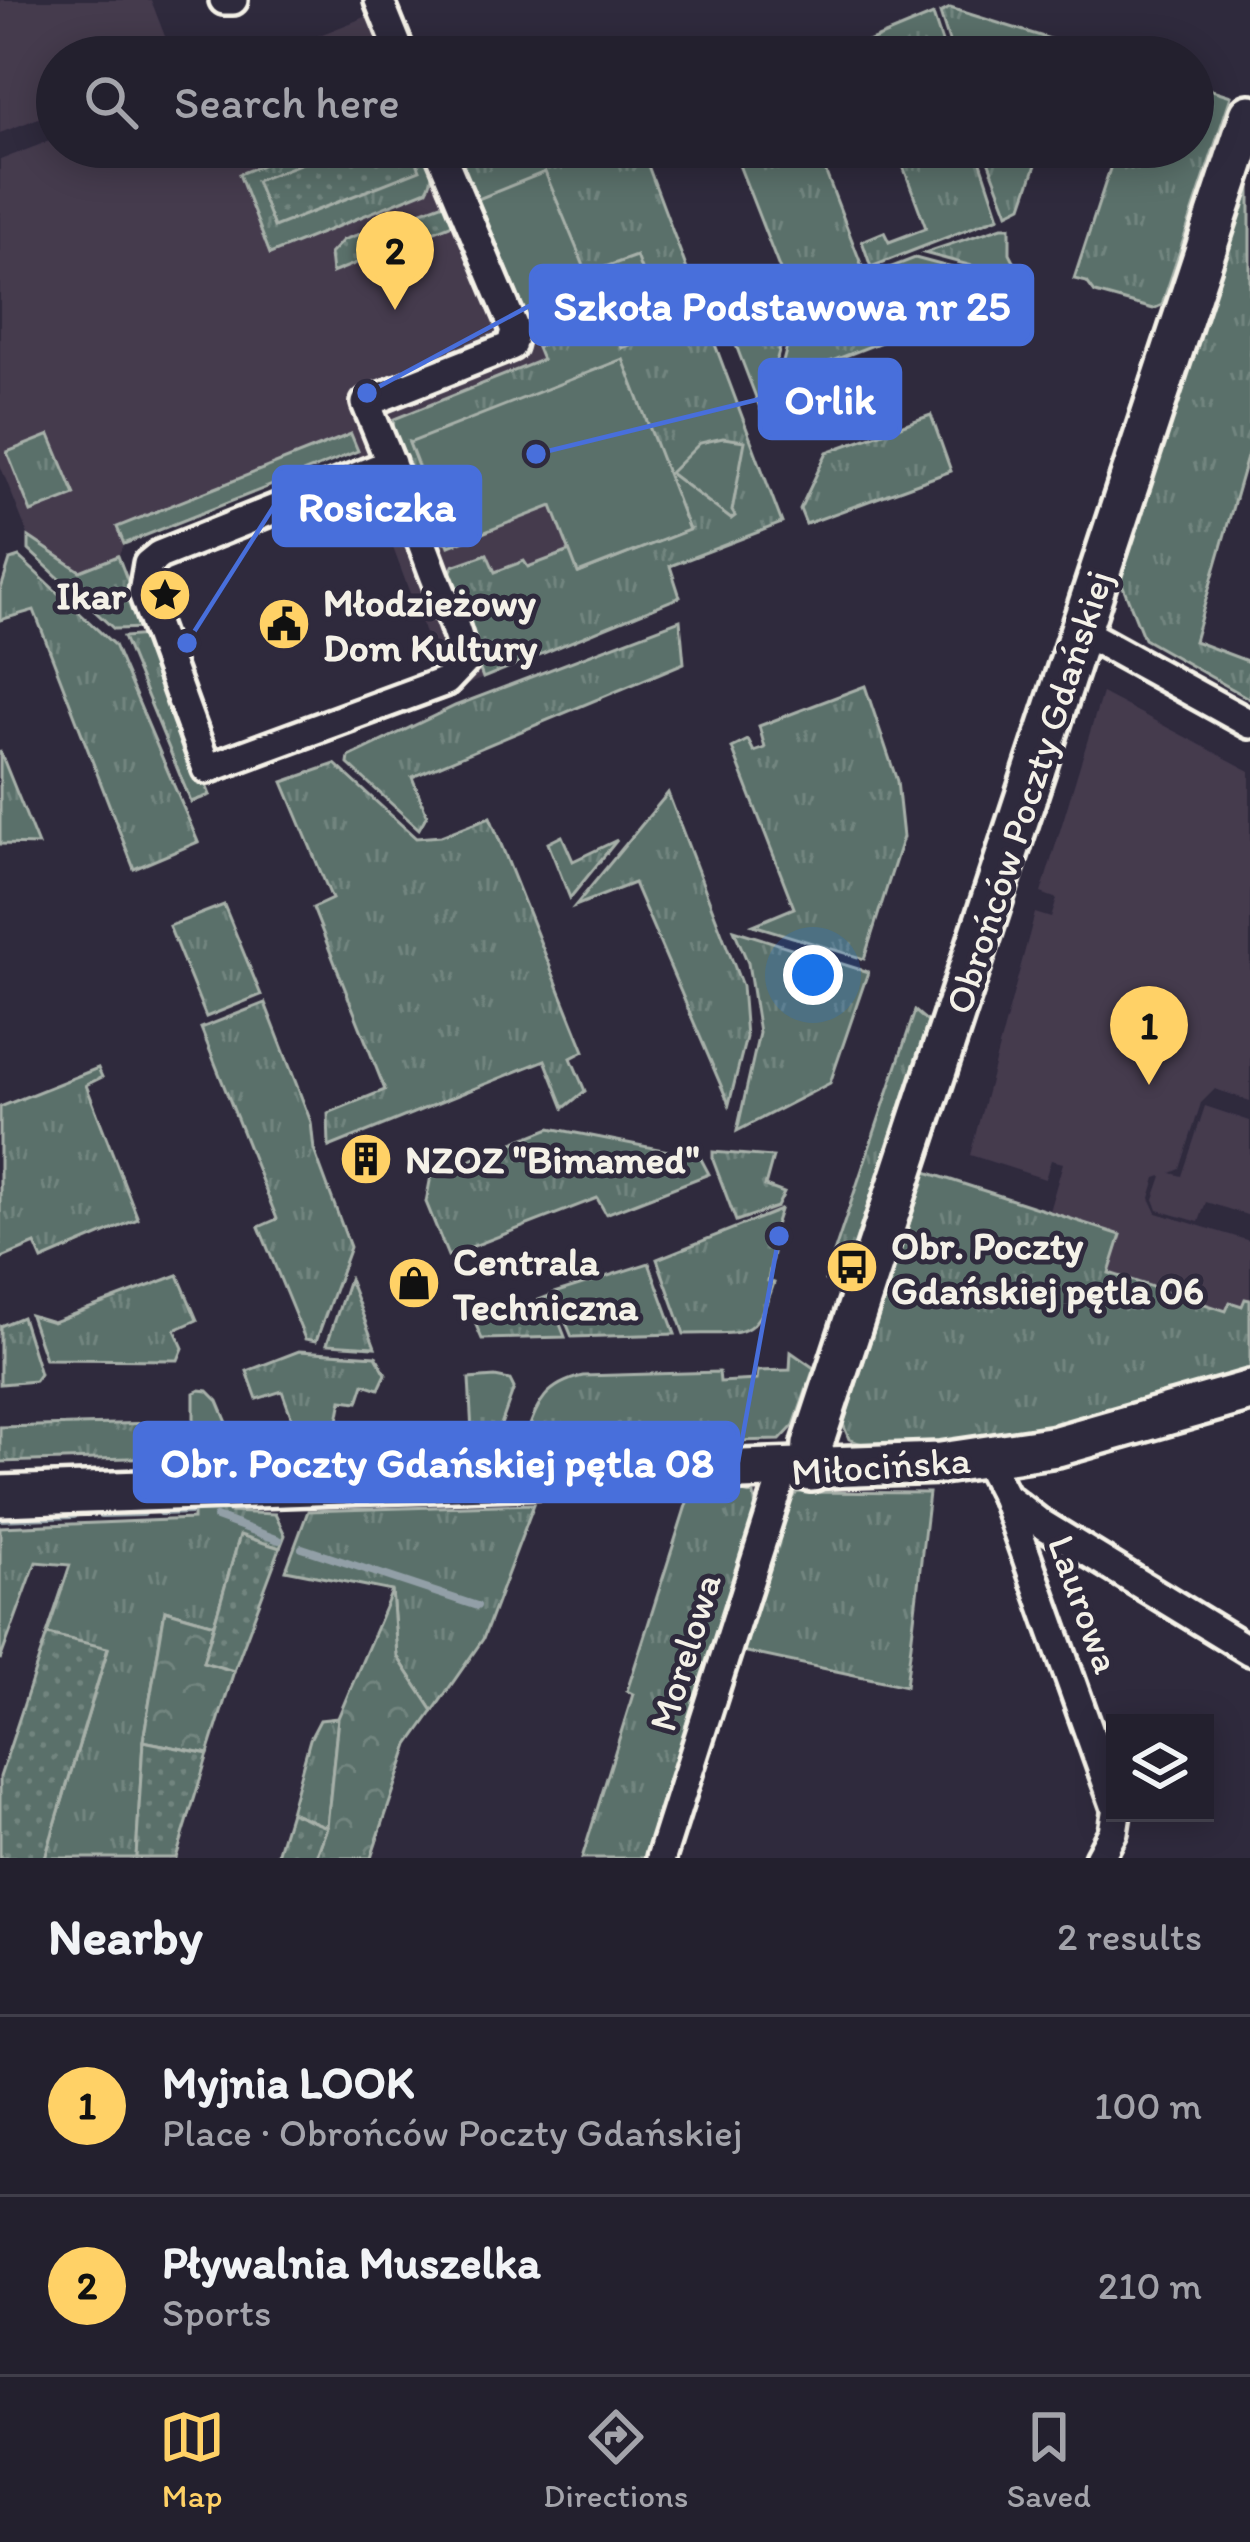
<!DOCTYPE html>
<meta charset="utf-8">
<style>
:root{--surface:#23202e;--page:#2f2d3a;--text:#f1f3f6;--muted:#a3a3aa;--line:#403e4a;--accent:#ffd166}
body{margin:0;font-family:Itim,sans-serif;background:var(--page);color:var(--text)}
.controls{position:absolute;right:36px;bottom:36px;display:grid;overflow:hidden;border-radius:0px;box-shadow:0 6px 30px #0003}
.controls button{width:108px;height:108px;display:grid;place-items:center;padding:0;border:0;border-bottom:3px solid var(--line);background:var(--surface);color:var(--text);font:60px sans-serif}
.you{position:absolute;left:813px;top:975px;width:42px;height:42px;margin:-30px;border:9px solid #fff;border-radius:50%;background:#1a73e8;box-shadow:0 0 0 18px #1a73e833}
.badge{display:grid;place-items:center;width:78px;height:78px;border-radius:50%;background:var(--accent);color:#111;font-size:39px;font-weight:700}
.pin{position:absolute;translate:-50% -99px;filter:drop-shadow(0 3px 6px #0008)}
.pin::after{content:'';position:absolute;top:63px;width:42px;height:36px;background:inherit;clip-path:polygon(0 0,100% 0,50% 100%)}
.list{margin:0;padding:0;list-style:none}
h2{display:flex;justify-content:space-between;align-items:center;height:156px;margin:0;padding:0 48px;font-size:51px}
h2 small{font-size:39px;font-weight:400;color:var(--muted)}
.list li{display:grid;grid-template-columns:78px 1fr auto;gap:36px;align-items:center;box-sizing:border-box;height:180px;padding:0 48px;border-top:3px solid var(--line)}
.list b{display:block;font-size:45px;white-space:nowrap}
.list p{margin:0;font-size:39px;white-space:nowrap;color:var(--muted)}
.list em{font-size:39px;font-style:normal;color:var(--muted)}
.icon{flex:none;width:66px;height:66px;fill:none;stroke:currentColor;stroke-width:2;stroke-linecap:round;stroke-linejoin:round}
.map{position:relative;flex:none;width:1250px;height:1858px;overflow:hidden}
.search{position:absolute;background:var(--surface);box-shadow:0 6px 30px #0003;left:36px;right:36px;top:36px;height:132px;display:flex;align-items:center;gap:30px;box-sizing:border-box;padding:0 42px;border-radius:66px;color:var(--muted);font-size:45px}
.sheet{height:516px;background:var(--surface)}
nav{display:flex;justify-content:space-around;align-items:center;box-sizing:border-box;height:168px;border-top:3px solid var(--line);background:var(--surface);font-size:33px;color:var(--muted)}
nav a{display:grid;justify-items:center;gap:6px}
nav .on{color:var(--accent)}
.map>svg:first-child{display:block}
.built{fill:#443a4e}
.grass{fill:url(#grass-tufts);stroke:#a7b0a9;stroke-width:3}
.forest{fill:url(#forest-crowns);stroke:#a7b0a9;stroke-width:3}
.garden{fill:url(#garden-dots);stroke:#a7b0a9;stroke-width:3}
.pitch{fill:#5a706a;stroke:#a7b0a9;stroke-width:3}
.lines{fill:none;stroke-linecap:round;stroke-linejoin:round}
.stream{stroke:#929fa7;stroke-width:8}
.street-casing{stroke:#f4f1e8;stroke-width:36}
.secondary-casing{stroke:#f4f1e8;stroke-width:48}
.street{stroke:#2f2a3d;stroke-width:27}
.secondary{stroke:#2f2a3d;stroke-width:39}
.labels{text-anchor:middle;stroke-width:10;stroke-linejoin:round;paint-order:stroke}
.poi-label{font-size:39px;font-weight:bold;fill:#f4f1e8;stroke:#2f2a3d;text-anchor:start}
.street-label{font-size:39px;fill:#f4f1e8;stroke:#2f2a3d}
.leader{fill:none;stroke:#486fdb;stroke-width:4.5}
.callout-dot{fill:#486fdb;stroke:#2f2a3d;stroke-width:4.5}
.callout{fill:#486fdb;stroke:#486fdb;stroke-width:4.5}
.callout-label{font-size:42px;text-anchor:middle;font-weight:bold;fill:#fff}
</style>
<div class="map">
<svg width="1250" height="1858" viewBox="0 0 1250 1858">
<defs>
<pattern id="grass-tufts" width="24" height="20" patternUnits="userSpaceOnUse" patternTransform="scale(3)"><rect width="24" height="20" fill="#5a706a"/><path d="M3 7l-1-3M5 7V3M7 7l1-3M15 17l-1-3M17 17v-4M19 17l1-3" fill="none" stroke="#72857f"/></pattern>
<pattern id="forest-crowns" width="20" height="18" patternUnits="userSpaceOnUse" patternTransform="scale(3)"><rect width="20" height="18" fill="#5a706a"/><path d="M2 6a3 3 0 1 1 6 0M12 15a3 3 0 1 1 6 0" fill="none" stroke="#72857f"/></pattern>
<pattern id="garden-dots" width="8" height="8" patternUnits="userSpaceOnUse" patternTransform="scale(3)"><rect width="8" height="8" fill="#5a706a"/><path d="M2 2h.1M6 6h.1" fill="none" stroke="#72857f" stroke-width="1.8" stroke-linecap="round"/></pattern>
</defs>
<rect width="100%" height="100%" fill="#2f2a3d"/>
<filter id="ink" filterUnits="userSpaceOnUse"><feTurbulence type="fractalNoise" baseFrequency=".00833" numOctaves="2"/><feDisplacementMap in="SourceGraphic" scale="24" xChannelSelector="R" yChannelSelector="G"/><feConvolveMatrix kernelMatrix="1 2 1 2 8 2 1 2 1" color-interpolation-filters="sRGB"/></filter>
<g filter="url(#ink)">
<!-- built -->
<g class="built">
<polygon points="0,0 151,0 173,57 57,57 57,111 0,133"/>
<polygon points="397,6 415,57 264,57 373,14"/>
<polygon points="57,138 57,147 641,147 782,523 670,566 680,597 447,693 357,451 125,544 118,556 80,571 29,537 0,465 0,160"/>
<polygon points="1102,693 1250,771 1250,1101 1215,1089 1201,1103 1180,1169 1171,1173 1182,1176 1205,1106 1250,1121 1250,1216 1206,1202 1199,1222 1158,1210 1154,1199 1162,1176 1156,1178 1150,1198 1157,1213 1250,1241 1250,1300 1245,1299 1243,1306 1227,1311 1108,1273 1120,1235 1049,1211 1063,1163 1051,1160 1045,1179 970,1155 1035,913 1051,918 1057,899 1041,893"/>
</g>
<!-- grass -->
<g class="grass">
<polygon points="950,8 1076,47 1072,57 954,57 940,13"/>
<polygon points="933,15 947,57 862,57 859,51 832,57"/>
<polygon points="1193,84 1231,96 1162,305 1153,309 1095,293 1087,282 1074,279 1117,147 1193,147"/>
<path d="M308 147H424C431 164 436 174 427 190L270 254 239 174Z"/>
<polygon points="456,147 641,147 782,523 670,566 680,597 483,678 447,581 453,566 487,554 495,572 524,561 528,567 570,551 579,573 689,529 409,442 448,542 432,541 392,437 394,419 542,360 471,186 461,162 458,163"/>
<polygon points="732,147 816,147 863,269 729,321 719,295 736,288 735,283 741,280 748,297 785,283"/>
<polygon points="896,147 976,147 999,217 871,267 862,241 884,232 889,242 926,228"/>
<polygon points="983,147 1042,147 1022,206 1008,213"/>
<polygon points="1250,179 1250,447 1194,641 1250,662 1250,699 1144,639 1120,579"/>
<polygon points="1002,227 1010,227 1010,253 1024,280 924,253"/>
<polygon points="915,258 1023,287 778,382 798,303"/>
<polygon points="792,304 762,413 729,327"/>
<polygon points="931,415 951,471 806,524 800,509 827,452"/>
<polygon points="50,435 75,495 31,512 7,452"/>
<polygon points="29,537 80,571 118,556 146,628 114,629 29,550"/>
<polygon points="19,557 114,645 198,842 134,869 34,610 0,620 0,592 10,560"/>
<polygon points="680,620 684,663 412,777 427,815 419,829 348,764 349,757 455,706"/>
<polygon points="148,635 210,795 191,802 123,637"/>
<polygon points="865,686 897,781 903,837 864,959 753,925 794,908 732,748 748,740 754,752 765,748 759,726"/>
<polygon points="0,751 38,845 0,844"/>
<polygon points="335,764 416,838 441,836 490,817 584,1051 571,1058 585,1091 564,1108 545,1060 329,1147 328,1113 385,1090 313,908 332,899 283,782"/>
<polygon points="668,793 742,986 746,1037 729,1104 634,883 575,906"/>
<polygon points="562,836 573,861 617,840 570,898 548,843"/>
<polygon points="224,905 261,995 206,1017 169,926"/>
<polygon points="734,930 868,972 830,1083 737,1131 759,1033 748,963"/>
<polygon points="265,1003 311,1122 314,1150 350,1247 316,1341 305,1339 259,1227 277,1219 201,1028"/>
<polygon points="915,1011 928,1022 841,1286 825,1280"/>
<polygon points="98,1068 102,1077 86,1085 138,1219 42,1260 35,1244 0,1259 0,1107"/>
<polygon points="550,1128 700,1157 709,1174 606,1214 597,1198 448,1256 426,1202 431,1176"/>
<polygon points="713,1152 773,1157 765,1186 784,1193 777,1207 736,1221 713,1160"/>
<path d="M926 1172 1121 1235 1109 1273 1226 1311 1230 1302 1242 1306 1245 1299 1250 1300V1371C1143 1404 1035 1438 923 1444 898 1446 872 1450 849 1439L843 1424Z"/>
<path d="M780 1210 769 1244 774 1247 768 1281 774 1283C753 1344 743 1332 684 1334L657 1259Z"/>
<polygon points="649,1263 675,1334 572,1337 554,1293"/>
<polygon points="178,1275 197,1320 175,1330 183,1348 178,1360 45,1359 30,1315 53,1322"/>
<polygon points="349,1279 375,1347 327,1344"/>
<polygon points="549,1296 565,1337 482,1339 476,1325"/>
<polygon points="22,1317 40,1374 35,1381 0,1384 0,1326"/>
<polygon points="299,1351 376,1356 386,1374 379,1389 364,1384 358,1402 342,1400 332,1451 304,1452 282,1391 257,1399 247,1371"/>
<path d="M791 1352 814 1368 794 1425 780 1440 522 1446C537 1409 539 1386 583 1376L719 1372 720 1382 757 1380 758 1371 790 1370Z"/>
<polygon points="495,1377 510,1380 514,1388 493,1447 458,1448 458,1434 472,1432 469,1379"/>
<polygon points="200,1390 208,1391 218,1401 233,1437 226,1439 225,1455 0,1462 0,1427 194,1422 194,1393"/>
<polygon points="743,1492 754,1495 757,1516 652,1858 582,1858 633,1694 627,1691 689,1496"/>
<polygon points="797,1492 929,1493 906,1686 737,1650 777,1525"/>
<polygon points="534,1504 483,1639 433,1711 397,1656 392,1591 286,1570 308,1511"/>
<polygon points="220,1505 229,1512 275,1514 285,1535 280,1548 240,1536 214,1624 165,1610 143,1741 136,1858 45,1858 108,1649 47,1634 70,1565 36,1562 0,1660 0,1527 193,1519 193,1506"/>
<polygon points="338,1718 327,1827 290,1812 310,1739 320,1720"/>
</g>
<!-- forest -->
<g class="forest">
<polygon points="392,1591 397,1656 433,1711 409,1745 371,1858 316,1858 327,1827 338,1718"/>
<polygon points="165,1610 214,1624 203,1662 234,1671 208,1754 143,1741"/>
</g>
<!-- garden -->
<g class="garden">
<polygon points="343,147 411,147 420,170 274,227 256,181"/>
<polygon points="444,203 460,221 332,273 330,254 343,240"/>
<polygon points="240,1535 280,1548 234,1671 203,1662"/>
<polygon points="47,1634 108,1648 45,1858 0,1858 0,1777"/>
<polygon points="143,1741 208,1754 176,1858 136,1858"/>
<polygon points="290,1812 327,1827 316,1858 276,1858"/>
</g>
<!-- pitch -->
<g class="pitch">
<polygon points="545,172 606,319 539,346 478,199"/>
<polygon points="636,256 664,332 622,348 594,271"/>
<polygon points="623,359 689,530 578,573 552,506 449,546 409,443"/>
<polygon points="351,434 358,451 124,544 117,527"/>
<polygon points="723,438 745,441 732,511 735,516 731,519 670,473 700,443"/>
</g>
<g class="lines">
<!-- stream -->
<g class="stream">
<polyline points="161,1512 191,1511"/>
<polyline points="101,1514 143,1513"/>
<polyline points="216,1517 279,1540"/>
<polyline points="0,1518 74,1515"/>
<polyline points="302,1548 477,1606"/>
</g>
<!-- street casing -->
<g class="street-casing">
<g id="street">
<polyline points="224,0 233,0"/>
<polyline points="379,0 402,57"/>
<path d="M391 463 159 555 148 564 143 593 207 769 446 681 464 662C459 631 444 601 433 572 412 515 389 459 366 403L511 346 515 330 438 147"/>
<polyline points="1081,631 1250,724"/>
<polyline points="986,1459 1005,1496 1037,1521 1250,1651"/>
<polyline points="1005,1496 1115,1805"/>
<polyline points="661,1858 784,1471"/>
<polyline points="1099,1858 1113,1832 1116,1813"/>
</g>
</g>
<!-- secondary casing -->
<g class="secondary-casing">
<g id="secondary">
<polyline points="811,1471 813,1444 842,1356 1250,115"/>
<polyline points="0,1496 941,1463 1057,1446 1250,1391"/>
</g>
</g>
<!-- street -->
<use href="#street" class="street"/>
<!-- secondary -->
<use href="#secondary" class="secondary"/>
</g>
</g>
<!-- icons -->
<defs>
<g id="sight-disc" transform="scale(2.7)"><circle r="9.5" fill="#ffd166" stroke="#2f2a3d"/><path d="M0-6L1.8-2.2L6-1.7L2.9 1.2L3.7 5.4L0 3.3L-3.7 5.4L-2.9 1.2L-6-1.7L-1.8-2.2Z" fill="#111"/></g>
<g id="civic-disc" transform="scale(2.7)"><circle r="9.5" fill="#ffd166" stroke="#2f2a3d"/><path d="M-.6-6.5H3V-4.5H.6V-3L4-1V1h2V6H-6V1h2V-1L-.6-3ZM-1.2 2.5V6h2.4V2.5Z" fill="#111"/></g>
<g id="building-disc" transform="scale(2.7)"><circle r="9.5" fill="#ffd166" stroke="#2f2a3d"/><path d="M-4-6H4V6H1V3H-1V6H-4ZM-2.5-4.3h1.7v1.8h-1.7ZM.8-4.3h1.7v1.8H.8ZM-2.5-1h1.7V.8h-1.7ZM.8-1h1.7V.8H.8Z" fill="#111"/></g>
<g id="bus-disc" transform="scale(2.7)"><circle r="9.5" fill="#ffd166" stroke="#2f2a3d"/><path d="M-5-6H5V4H4V6H2V4H-2V6H-4V4H-5ZM-3.5-4V0h7V-4ZM-3.5 1.2v1.5H-2V1.2ZM2 1.2v1.5H3.5V1.2Z" fill="#111"/></g>
<g id="shop-disc" transform="scale(2.7)"><circle r="9.5" fill="#ffd166" stroke="#2f2a3d"/><path d="M-5-2.5h2.3a2.7 3.5 0 0 1 5.4 0H5L5.5 6h-11ZM-1.5-2.5h3a1.5 2.3 0 0 0-3 0Z" fill="#111"/></g>
</defs>
<g fill-rule="evenodd">
<use href="#sight-disc" x="165" y="595"/>
<use href="#civic-disc" x="284" y="624"/>
<use href="#building-disc" x="366" y="1159"/>
<use href="#bus-disc" x="852" y="1267"/>
<use href="#shop-disc" x="414" y="1283"/>
</g>
<g class="labels">
<!-- poi labels -->
<g class="poi-label">
<text x="126" y="609" text-anchor="end">Ikar</text>
<text x="323" y="616">Młodzieżowy<tspan x="323" dy="45">Dom Kultury</tspan></text>
<text x="405" y="1173">NZOZ "Bimamed"</text>
<text x="891" y="1259">Obr. Poczty<tspan x="891" dy="45">Gdańskiej pętla 06</tspan></text>
<text x="453" y="1275">Centrala<tspan x="453" dy="45">Techniczna</tspan></text>
</g>
<!-- street labels -->
<g class="street-label">
<text transform="translate(1028 792) rotate(-72)" y="14">Obrońców Poczty Gdańskiej</text>
<text transform="translate(881 1465) rotate(-4)" y="14">Miłocińska</text>
<text transform="translate(1085 1604) rotate(70)" y="14">Laurowa</text>
<text transform="translate(684 1652) rotate(-73)" y="14">Morelowa</text>
</g>
</g>
<!-- callouts -->
<path class="leader" d="M367 393L531 305M536 454L760 399M187 643L274 506M779 1236L738 1462"/>
<g class="callout-dot">
<circle cx="367" cy="393" r="12"/>
<circle cx="536" cy="454" r="12"/>
<circle cx="187" cy="643" r="12"/>
<circle cx="779" cy="1236" r="12"/>
</g>
<g class="callout">
<rect x="531" y="266" width="501" height="78" rx="12"/>
<rect x="760" y="360" width="140" height="78" rx="12"/>
<rect x="274" y="467" width="206" height="78" rx="12"/>
<rect x="135" y="1423" width="603" height="78" rx="12"/>
</g>
<g class="callout-label">
<text x="782" y="320">Szkoła Podstawowa nr 25</text>
<text x="830" y="414">Orlik</text>
<text x="377" y="521">Rosiczka</text>
<text x="437" y="1477">Obr. Poczty Gdańskiej pętla 08</text>
</g>
</svg>
<div class="controls">
<button><svg class="icon" aria-label="layers" viewBox="0 0 24 24"><path d="M12 4l9 5-9 5-9-5zM3 14l9 5 9-5"/></svg></button>
</div>
<div class="you"></div>
<div class="pin badge" style="left:1149px;top:1085px">1</div>
<div class="pin badge" style="left:395px;top:310px">2</div>
<div class="search"><svg class="icon" aria-label="search" viewBox="0 0 24 24"><circle cx="10" cy="10" r="6"/><path d="M15 15l6 6"/></svg>Search here</div>
</div>
<section class="sheet">
<h2>Nearby<small>2 results</small></h2>
<ul class="list">
<li><span class="badge">1</span><div><b>Myjnia LOOK</b><p>Place · Obrońców Poczty Gdańskiej</p></div><em>100 m</em></li>
<li><span class="badge">2</span><div><b>Pływalnia Muszelka</b><p>Sports</p></div><em>210 m</em></li>
</ul>
</section>
<nav>
<a class="on"><svg class="icon" aria-label="map" viewBox="0 0 24 24"><path d="M3 6l6-2 6 2 6-2v14l-6 2-6-2-6 2zM9 4v14M15 6v14"/></svg>Map</a>
<a><svg class="icon" aria-label="directions" viewBox="0 0 24 24"><path d="M12 3l9 9-9 9-9-9zM9 14v-3h6M13 9l2 2-2 2"/></svg>Directions</a>
<a><svg class="icon" aria-label="saved" viewBox="0 0 24 24"><path d="M7 4h10v16l-5-4-5 4z"/></svg>Saved</a>
</nav>
